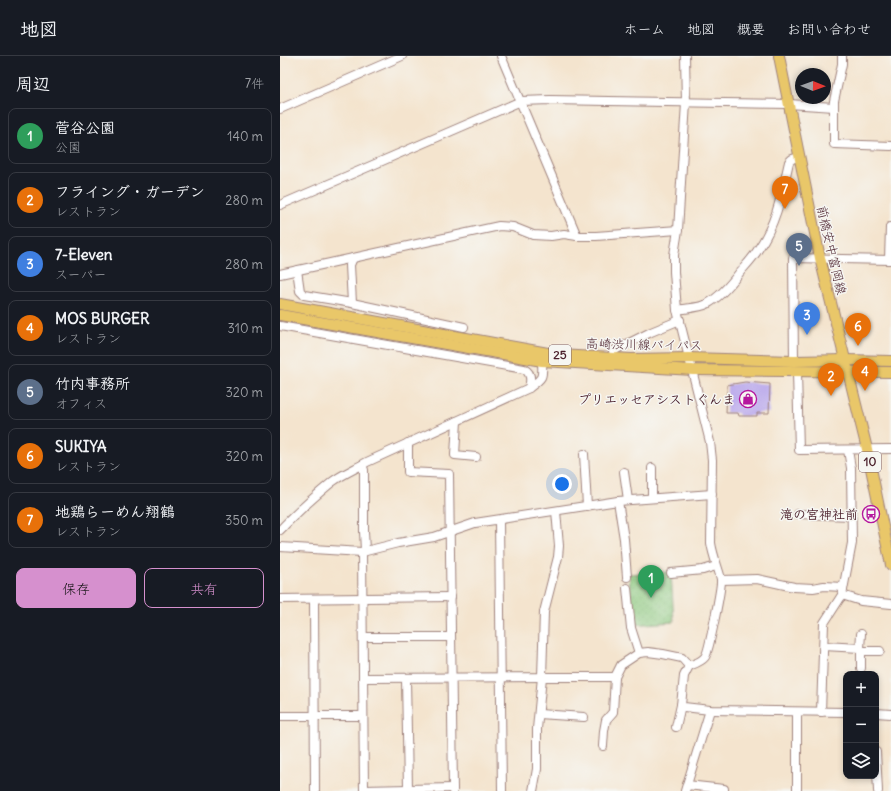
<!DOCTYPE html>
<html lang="ja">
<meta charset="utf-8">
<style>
:root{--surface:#171b24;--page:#20242c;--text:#f1f3f6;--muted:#9ea1a6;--line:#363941;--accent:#d690ce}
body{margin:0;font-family:Delius,"Klee One",sans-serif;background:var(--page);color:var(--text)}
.controls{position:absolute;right:12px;bottom:12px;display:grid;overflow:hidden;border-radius:8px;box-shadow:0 2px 6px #0003}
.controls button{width:36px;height:36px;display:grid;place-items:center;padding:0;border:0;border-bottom:1px solid var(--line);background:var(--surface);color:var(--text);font:20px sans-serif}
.compass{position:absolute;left:515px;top:12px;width:36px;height:36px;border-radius:50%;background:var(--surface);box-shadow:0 2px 6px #0003;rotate:91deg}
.you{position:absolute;left:282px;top:428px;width:14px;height:14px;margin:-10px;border:3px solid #fff;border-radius:50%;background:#1a73e8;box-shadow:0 0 0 6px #1a73e833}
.badge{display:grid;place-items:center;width:26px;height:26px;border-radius:50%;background:var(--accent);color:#fff;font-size:13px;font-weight:700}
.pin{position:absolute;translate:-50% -33px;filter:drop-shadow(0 1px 2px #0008)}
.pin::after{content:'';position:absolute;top:21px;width:14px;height:12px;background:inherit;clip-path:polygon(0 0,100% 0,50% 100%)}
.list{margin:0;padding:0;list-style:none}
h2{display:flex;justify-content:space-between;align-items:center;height:52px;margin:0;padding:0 16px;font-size:17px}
h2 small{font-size:13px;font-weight:400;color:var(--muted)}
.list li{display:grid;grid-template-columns:26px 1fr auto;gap:12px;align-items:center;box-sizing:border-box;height:56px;margin:0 8px 8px;padding:0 8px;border:1px solid var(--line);border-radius:8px}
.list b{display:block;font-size:15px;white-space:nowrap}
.list p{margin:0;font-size:13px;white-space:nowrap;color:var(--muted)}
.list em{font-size:13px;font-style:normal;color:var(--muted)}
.actions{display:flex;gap:8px;padding:12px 16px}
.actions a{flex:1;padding:9px 0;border:1px solid var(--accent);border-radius:8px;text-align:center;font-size:14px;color:var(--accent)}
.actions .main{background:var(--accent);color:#111}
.icon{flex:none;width:22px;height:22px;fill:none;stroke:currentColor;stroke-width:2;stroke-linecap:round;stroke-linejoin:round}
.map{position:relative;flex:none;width:611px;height:735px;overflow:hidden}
header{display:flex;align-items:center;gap:24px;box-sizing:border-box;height:56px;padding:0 20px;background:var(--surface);border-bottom:1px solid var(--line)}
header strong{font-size:19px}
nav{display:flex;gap:22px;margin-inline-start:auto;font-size:14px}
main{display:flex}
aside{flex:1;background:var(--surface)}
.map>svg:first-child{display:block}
.park{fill:url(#park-dots);stroke:#6b7454}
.building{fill:#b7a5eb}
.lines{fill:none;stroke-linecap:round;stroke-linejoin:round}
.minor-casing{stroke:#9f827c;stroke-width:10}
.major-casing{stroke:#9f827c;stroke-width:12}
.minor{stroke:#fff;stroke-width:8}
.major{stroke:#e9c769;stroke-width:10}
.labels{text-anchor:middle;stroke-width:3;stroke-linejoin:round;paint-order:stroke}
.shield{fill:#f6f6f2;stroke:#7e6067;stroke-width:1}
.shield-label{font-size:12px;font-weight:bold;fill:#4a1f2b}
.street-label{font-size:13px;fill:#4a1f2b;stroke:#f6f6f2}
.poi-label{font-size:13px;font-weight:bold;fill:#4a1f2b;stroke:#f6f6f2;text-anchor:end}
</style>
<header>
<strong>地図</strong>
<nav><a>ホーム</a><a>地図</a><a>概要</a><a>お問い合わせ</a></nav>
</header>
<main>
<aside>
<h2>周辺<small>7件</small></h2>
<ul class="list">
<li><span class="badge" style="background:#2e9e5b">1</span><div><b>菅谷公園</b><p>公園</p></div><em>140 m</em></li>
<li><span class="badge" style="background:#e8710a">2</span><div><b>フライング・ガーデン</b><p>レストラン</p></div><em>280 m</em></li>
<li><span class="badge" style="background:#3f7fe0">3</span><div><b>7-Eleven</b><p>スーパー</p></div><em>280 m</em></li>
<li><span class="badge" style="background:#e8710a">4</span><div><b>MOS BURGER</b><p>レストラン</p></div><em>310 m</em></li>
<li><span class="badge" style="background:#5c6f8a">5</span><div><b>竹内事務所</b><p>オフィス</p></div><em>320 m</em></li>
<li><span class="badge" style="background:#e8710a">6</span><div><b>SUKIYA</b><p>レストラン</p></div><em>320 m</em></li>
<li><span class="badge" style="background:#e8710a">7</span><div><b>地鶏らーめん翔鶴</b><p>レストラン</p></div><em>350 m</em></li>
</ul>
<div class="actions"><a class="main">保存</a><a>共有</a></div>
</aside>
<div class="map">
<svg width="611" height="735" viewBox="0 0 611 735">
<defs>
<pattern id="park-dots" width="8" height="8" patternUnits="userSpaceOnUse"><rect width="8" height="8" fill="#8cc87e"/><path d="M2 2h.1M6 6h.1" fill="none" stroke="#7aab6d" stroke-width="1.8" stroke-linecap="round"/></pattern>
</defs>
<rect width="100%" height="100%" fill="#f6f6f2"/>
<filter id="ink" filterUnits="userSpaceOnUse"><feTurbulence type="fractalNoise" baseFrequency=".025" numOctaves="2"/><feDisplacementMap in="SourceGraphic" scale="8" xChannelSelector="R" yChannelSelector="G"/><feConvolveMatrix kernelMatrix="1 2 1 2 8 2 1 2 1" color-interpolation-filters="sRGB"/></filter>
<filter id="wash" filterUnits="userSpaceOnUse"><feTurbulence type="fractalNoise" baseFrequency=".012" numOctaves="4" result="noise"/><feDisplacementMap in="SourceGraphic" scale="16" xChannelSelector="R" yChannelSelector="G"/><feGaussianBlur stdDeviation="0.9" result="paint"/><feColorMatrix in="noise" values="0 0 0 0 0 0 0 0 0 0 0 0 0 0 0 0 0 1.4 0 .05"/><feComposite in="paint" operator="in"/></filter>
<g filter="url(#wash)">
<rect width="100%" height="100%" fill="#f4e4ce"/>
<!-- park -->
<polygon class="park" points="391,516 394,566 352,569 349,518"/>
<g id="blocks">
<!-- building -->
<polygon class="building" points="465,326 490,328 489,357 477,357 477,360 459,360 458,357 446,357 447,329"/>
</g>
</g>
<g filter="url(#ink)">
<use href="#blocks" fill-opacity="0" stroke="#9f827c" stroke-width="1"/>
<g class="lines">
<!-- minor casing -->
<g class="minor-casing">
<g id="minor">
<polyline points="221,0 297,180"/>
<polyline points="562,0 562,8 554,45 554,88 611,90"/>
<polyline points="0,53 122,0"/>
<polyline points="0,149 241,45 270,44 509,48 554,51"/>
<polyline points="609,204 610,171"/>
<polyline points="17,214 20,235 24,239 72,247 184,271"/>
<polyline points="0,218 219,170 233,171 253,179 271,180 284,178 297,180 316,180 398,174"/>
<polyline points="72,247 70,209 73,202"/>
<path d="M397 254C407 252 419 252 427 248 440 241 451 228 460 216 467 208 474 201 479 192 497 166 502 136 509 106L512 103 519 101"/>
<path d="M0 270 244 313C252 317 251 325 249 332"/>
<polyline points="333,295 371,276 400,264"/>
<polyline points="514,305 513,202 611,204"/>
<polyline points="517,316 519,394 611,393"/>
<polyline points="177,365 175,399 196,401"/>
<polyline points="128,387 128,416 169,418 173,735"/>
<polyline points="304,398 307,450"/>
<polyline points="82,409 84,414 84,475 85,495"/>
<polyline points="372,412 372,442"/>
<polyline points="344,416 348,444"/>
<polyline points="338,445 344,483 347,521"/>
<polyline points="518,458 571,460"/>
<polyline points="219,464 222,735"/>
<path d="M0 474C16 457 34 441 52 426 63 418 75 413 87 406L249 332C263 322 263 322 262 305"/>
<polyline points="0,491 82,496 118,487 154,481 195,467 338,445 432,438"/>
<polyline points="82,496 84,735"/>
<polyline points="391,517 423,514 436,510"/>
<polyline points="441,524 477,523 514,531 533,532 544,530 563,531"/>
<polyline points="347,532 351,572 359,597"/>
<polyline points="562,539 581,545 611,548"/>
<polyline points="0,543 171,541"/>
<polyline points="34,543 35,735"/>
<polyline points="83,581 171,581"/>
<polyline points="544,590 580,592 581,595 600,595"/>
<polyline points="580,592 581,578"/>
<polyline points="409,610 404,620 401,649 404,651 430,654 566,656"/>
<polyline points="581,612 581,595"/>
<polyline points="83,622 262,621 264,556 278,501 279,490 276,455"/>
<polyline points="126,622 128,733"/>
<polyline points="517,656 517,735"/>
<polyline points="541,656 544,567 562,539 572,487 571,412 568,394"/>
<polyline points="596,657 611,658"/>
<polyline points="259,658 304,661"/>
<polyline points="0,660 83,660"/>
<polyline points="396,671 401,649"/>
<path d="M323 690 324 675 326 664 333 656 335 621 341 609 359 597 368 596 383 598 402 602 409 610C414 608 421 606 425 601 429 596 442 529 441 523 438 511 433 500 431 487L432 404 430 386 397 254 394 216V199L398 174 406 47 405 0"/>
<polyline points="596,696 598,735"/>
<polyline points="407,729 444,733 444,735"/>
<polyline points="84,734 173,732"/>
<polyline points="253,735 257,713 257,673 262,621 335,621"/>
<polyline points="405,735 430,654"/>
</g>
</g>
<!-- major casing -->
<g class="major-casing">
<g id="major">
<polyline points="499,0 540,202 587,393 611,509"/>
<polyline points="0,248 279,299 351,303 409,302 514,305 565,304 611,305"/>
<polyline points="0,259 262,305 413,314 611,316"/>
</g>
</g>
<!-- minor -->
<use href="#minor" class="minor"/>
<!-- major -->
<use href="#major" class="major"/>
</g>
</g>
<!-- icons -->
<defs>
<g id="shop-ring" transform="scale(0.9)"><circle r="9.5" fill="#f6f6f2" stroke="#b5179e" stroke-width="1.5"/><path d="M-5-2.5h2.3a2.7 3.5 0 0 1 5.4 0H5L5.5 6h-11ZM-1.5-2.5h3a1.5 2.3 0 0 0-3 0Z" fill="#b5179e"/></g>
<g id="bus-ring" transform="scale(0.9)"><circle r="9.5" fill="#f6f6f2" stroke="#b5179e" stroke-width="1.5"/><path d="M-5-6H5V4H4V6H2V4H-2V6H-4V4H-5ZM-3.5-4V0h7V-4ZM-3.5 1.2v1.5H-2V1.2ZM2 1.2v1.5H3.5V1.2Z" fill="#b5179e"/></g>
</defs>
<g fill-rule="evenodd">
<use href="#shop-ring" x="468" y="343"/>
<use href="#bus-ring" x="591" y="458"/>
</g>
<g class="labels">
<!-- shield labels -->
<g class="shield">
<rect x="269" y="289" width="22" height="20" rx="3"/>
<rect x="579" y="396" width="22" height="20" rx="3"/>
</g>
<g class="shield-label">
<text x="280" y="303">25</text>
<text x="590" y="410">10</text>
</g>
<!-- street labels -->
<g class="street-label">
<text transform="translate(552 194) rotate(77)" y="5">前橋安中富岡線</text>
<text transform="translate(364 288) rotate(1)" y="5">高崎渋川線バイパス</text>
</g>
<!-- poi labels -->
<g class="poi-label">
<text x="455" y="348">プリエッセアシストぐんま</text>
<text x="578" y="463">滝の宮神社前</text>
</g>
</g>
</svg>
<div class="controls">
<button>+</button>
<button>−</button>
<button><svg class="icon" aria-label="layers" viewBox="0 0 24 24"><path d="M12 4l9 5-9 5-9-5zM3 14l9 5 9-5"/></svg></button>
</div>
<svg class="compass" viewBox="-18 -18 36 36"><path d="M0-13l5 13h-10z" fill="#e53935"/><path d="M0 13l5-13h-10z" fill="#9ea1a6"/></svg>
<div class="you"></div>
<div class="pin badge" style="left:371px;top:542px;background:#2e9e5b">1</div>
<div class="pin badge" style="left:551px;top:340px;background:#e8710a">2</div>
<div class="pin badge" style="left:527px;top:279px;background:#3f7fe0">3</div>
<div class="pin badge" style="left:585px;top:335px;background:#e8710a">4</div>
<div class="pin badge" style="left:519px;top:210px;background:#5c6f8a">5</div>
<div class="pin badge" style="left:578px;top:290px;background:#e8710a">6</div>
<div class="pin badge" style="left:505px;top:153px;background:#e8710a">7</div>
</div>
</main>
